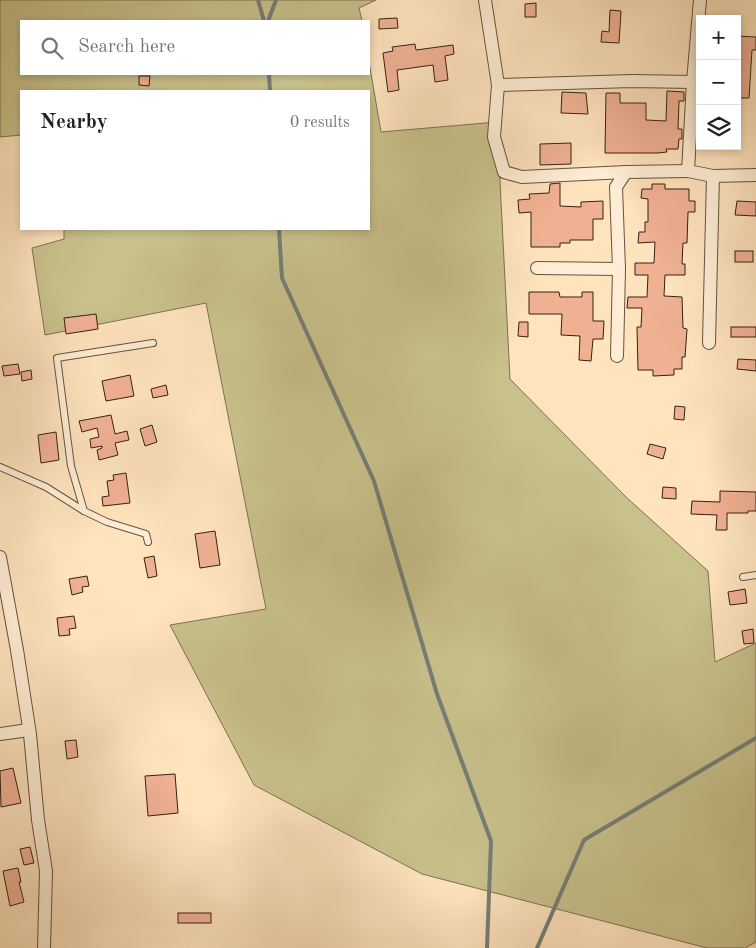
<!DOCTYPE html>
<meta charset="utf-8">
<style>
:root{--surface:#fff;--page:#f2f2f2;--text:#202124;--muted:#757577;--line:#e0e0e0}
body{margin:0;font-family:"Old Standard TT",serif;background:var(--page);color:var(--text)}
.controls{position:absolute;right:15px;top:15px;display:grid;overflow:hidden;border-radius:0px;box-shadow:0 2px 8px #0003}
.controls button{width:45px;height:45px;display:grid;place-items:center;padding:0;border:0;border-bottom:1px solid var(--line);background:var(--surface);color:var(--text);font:25px sans-serif}
.list{margin:0;padding:0;list-style:none}
h2{display:flex;justify-content:space-between;align-items:center;height:65px;margin:0;padding:0 20px;font-size:21px}
h2 small{font-size:16px;font-weight:400;color:var(--muted)}
.icon{flex:none;width:28px;height:28px;fill:none;stroke:currentColor;stroke-width:2;stroke-linecap:round;stroke-linejoin:round}
.map{position:relative;flex:none;width:756px;height:948px;overflow:hidden}
.search{position:absolute;background:var(--surface);box-shadow:0 2px 8px #0003;left:20px;top:20px;width:350px;height:55px;display:flex;align-items:center;gap:12px;box-sizing:border-box;padding:0 18px;border-radius:0px;color:var(--muted);font-size:19px}
.panel{position:absolute;background:var(--surface);box-shadow:0 2px 8px #0003;left:20px;top:90px;width:350px;height:140px;border-radius:0px}
.map>svg:first-child{display:block}
.green{fill:#c8c18c;stroke:#7e7150}
.lines{fill:none;stroke-linecap:round;stroke-linejoin:round}
.stream{stroke:#757f76;stroke-width:4}
.building{fill:#f0b193;stroke:#342115}
.lane-casing{stroke:#66523f;stroke-width:8}
.street-casing{stroke:#66523f;stroke-width:14}
.lane{stroke:#feedd4;stroke-width:6}
.street{stroke:#feedd4;stroke-width:12}
</style>
<div class="map">
<svg width="756" height="948" viewBox="0 0 756 948">
<rect width="100%" height="100%" fill="#fee3bd"/>
<filter id="stains"><feTurbulence type="fractalNoise" baseFrequency=".004" numOctaves="4"/><feColorMatrix values="0 0 0 0 .2 0 0 0 0 .09 0 0 0 0 .02 0 0 0 .5 -.17"/></filter>
<radialGradient id="worn" r=".72"><stop offset=".6" stop-color="#630" stop-opacity="0"/><stop offset="1" stop-color="#630" stop-opacity=".3"/></radialGradient>
<!-- green -->
<polygon class="green" points="0,0 376,0 359,8 362,21 21,21 21,74 369,74 369,62 381,132 497,122 510,379 626,497 708,571 715,662 756,643 756,942 745,948 707,948 422,874 254,785 170,625 266,609 206,303 45,335 32,248 64,239 64,229 369,229 369,91 21,91 21,135 0,137"/>
<g class="lines">
<!-- stream -->
<g class="stream">
<polyline points="258,0 264,21"/>
<polyline points="268,21 276,0"/>
<polyline points="269,74 270,91"/>
<polyline points="279,229 282,278 374,481 437,694 491,841 487,948"/>
<polyline points="537,948 584,840 756,738"/>
</g>
</g>
<!-- building -->
<g class="building">
<polygon points="536,3 536,17 525,17 525,4"/>
<polygon points="610,10 621,11 619,43 601,42 602,31 609,32"/>
<polygon points="397,18 398,28 379,29 379,19"/>
<polygon points="737,36 756,37 756,50 752,50 749,98 737,98"/>
<polygon points="415,44 416,50 453,45 454,54 445,56 448,80 435,82 433,65 397,70 399,90 388,92 383,53 393,51 392,47"/>
<polygon points="139,76 150,76 149,86 139,85"/>
<polygon points="667,91 684,92 684,101 679,101 678,129 682,129 682,139 679,139 678,149 666,149 667,152 657,153 605,153 606,93 620,93 620,103 646,103 646,120 666,121"/>
<polygon points="562,92 586,93 588,114 561,113"/>
<polygon points="571,143 571,164 540,165 540,144"/>
<polygon points="560,183 560,206 581,207 581,202 603,201 603,219 593,219 593,240 570,240 570,243 560,243 560,247 531,247 531,212 519,213 518,200 530,199 529,194 549,193 550,184"/>
<polygon points="652,184 665,184 665,189 689,189 689,201 695,201 695,212 688,212 687,243 683,243 682,264 685,264 685,275 665,275 664,296 682,297 683,328 687,329 685,357 682,357 682,369 674,369 674,375 653,376 653,370 638,370 637,327 641,327 642,308 627,308 628,297 647,297 648,275 635,275 635,263 654,263 655,242 638,243 639,232 645,232 645,222 648,222 648,199 641,198 642,189 652,189"/>
<polygon points="737,201 756,202 756,216 735,215"/>
<rect x="735" y="251" width="18" height="11"/>
<polygon points="529,292 559,292 560,297 582,297 582,292 593,292 593,321 604,321 603,339 593,339 591,361 579,360 580,336 561,335 562,314 529,314"/>
<polygon points="96,314 98,329 66,334 64,318"/>
<polygon points="519,322 528,322 528,337 518,336"/>
<rect x="731" y="327" width="25" height="10"/>
<polygon points="738,359 756,360 756,371 737,369"/>
<polygon points="18,364 20,374 4,376 2,366"/>
<polygon points="31,370 32,379 22,381 21,372"/>
<polygon points="130,375 134,396 106,401 102,381"/>
<polygon points="166,385 168,395 153,398 151,389"/>
<polygon points="675,406 685,407 684,420 674,419"/>
<polygon points="111,415 115,434 127,431 129,440 115,443 118,455 99,460 97,450 102,448 102,446 91,448 90,439 99,437 97,428 82,432 79,421"/>
<polygon points="152,425 157,442 145,446 140,429"/>
<polygon points="56,432 59,460 41,463 38,435"/>
<polygon points="650,444 666,448 663,459 647,454"/>
<polygon points="126,473 130,503 103,506 102,497 109,496 107,481 114,480 113,475"/>
<polygon points="663,487 676,488 676,499 662,498"/>
<polygon points="720,491 756,492 756,511 748,511 748,513 727,513 727,530 716,530 717,515 691,514 692,501 720,502"/>
<polygon points="215,531 220,565 200,568 195,534"/>
<polygon points="154,556 157,576 148,578 144,558"/>
<polygon points="87,576 89,586 82,587 83,592 72,595 69,579"/>
<polygon points="745,589 747,603 730,605 728,592"/>
<polygon points="74,616 76,628 69,629 70,635 59,636 57,618"/>
<polygon points="753,629 754,643 744,644 742,631"/>
<polygon points="76,740 78,757 67,759 65,741"/>
<polygon points="13,768 21,803 1,807 0,771"/>
<polygon points="175,774 178,813 148,816 145,776"/>
<polygon points="30,847 34,863 24,865 20,849"/>
<polygon points="18,868 21,882 19,882 24,902 10,906 3,871"/>
<rect x="178" y="913" width="33" height="10"/>
</g>
<g class="lines">
<!-- lane casing -->
<g class="lane-casing">
<g id="lane">
<polyline points="0,467 46,487 84,511 107,522 146,534 148,542"/>
<polyline points="84,511 71,466 57,358 153,343"/>
<polyline points="743,577 756,575"/>
</g>
</g>
<!-- street casing -->
<g class="street-casing">
<g id="street">
<polyline points="485,0 498,85 632,81 693,82"/>
<polyline points="700,0 693,82 688,171 713,176 756,175"/>
<polyline points="498,85 494,137 504,172 522,177 626,172"/>
<polyline points="537,268 619,269"/>
<polyline points="709,343 713,176"/>
<polyline points="617,356 619,269 616,187 626,172 688,171"/>
<polyline points="0,557 17,650 30,734 38,820 46,871 44,948"/>
<polyline points="0,734 29,730"/>
</g>
</g>
<!-- lane -->
<use href="#lane" class="lane"/>
<!-- street -->
<use href="#street" class="street"/>
</g>
<rect width="100%" height="100%" filter="url(#stains)"/>
<rect width="100%" height="100%" fill="url(#worn)"/>
</svg>
<div class="controls">
<button>+</button>
<button>−</button>
<button><svg class="icon" aria-label="layers" viewBox="0 0 24 24"><path d="M12 4l9 5-9 5-9-5zM3 14l9 5 9-5"/></svg></button>
</div>
<div class="search"><svg class="icon" aria-label="search" viewBox="0 0 24 24"><circle cx="10" cy="10" r="6"/><path d="M15 15l6 6"/></svg>Search here</div>
<section class="panel">
<h2>Nearby<small>0 results</small></h2>
<ul class="list">
</ul>
</section>
</div>
